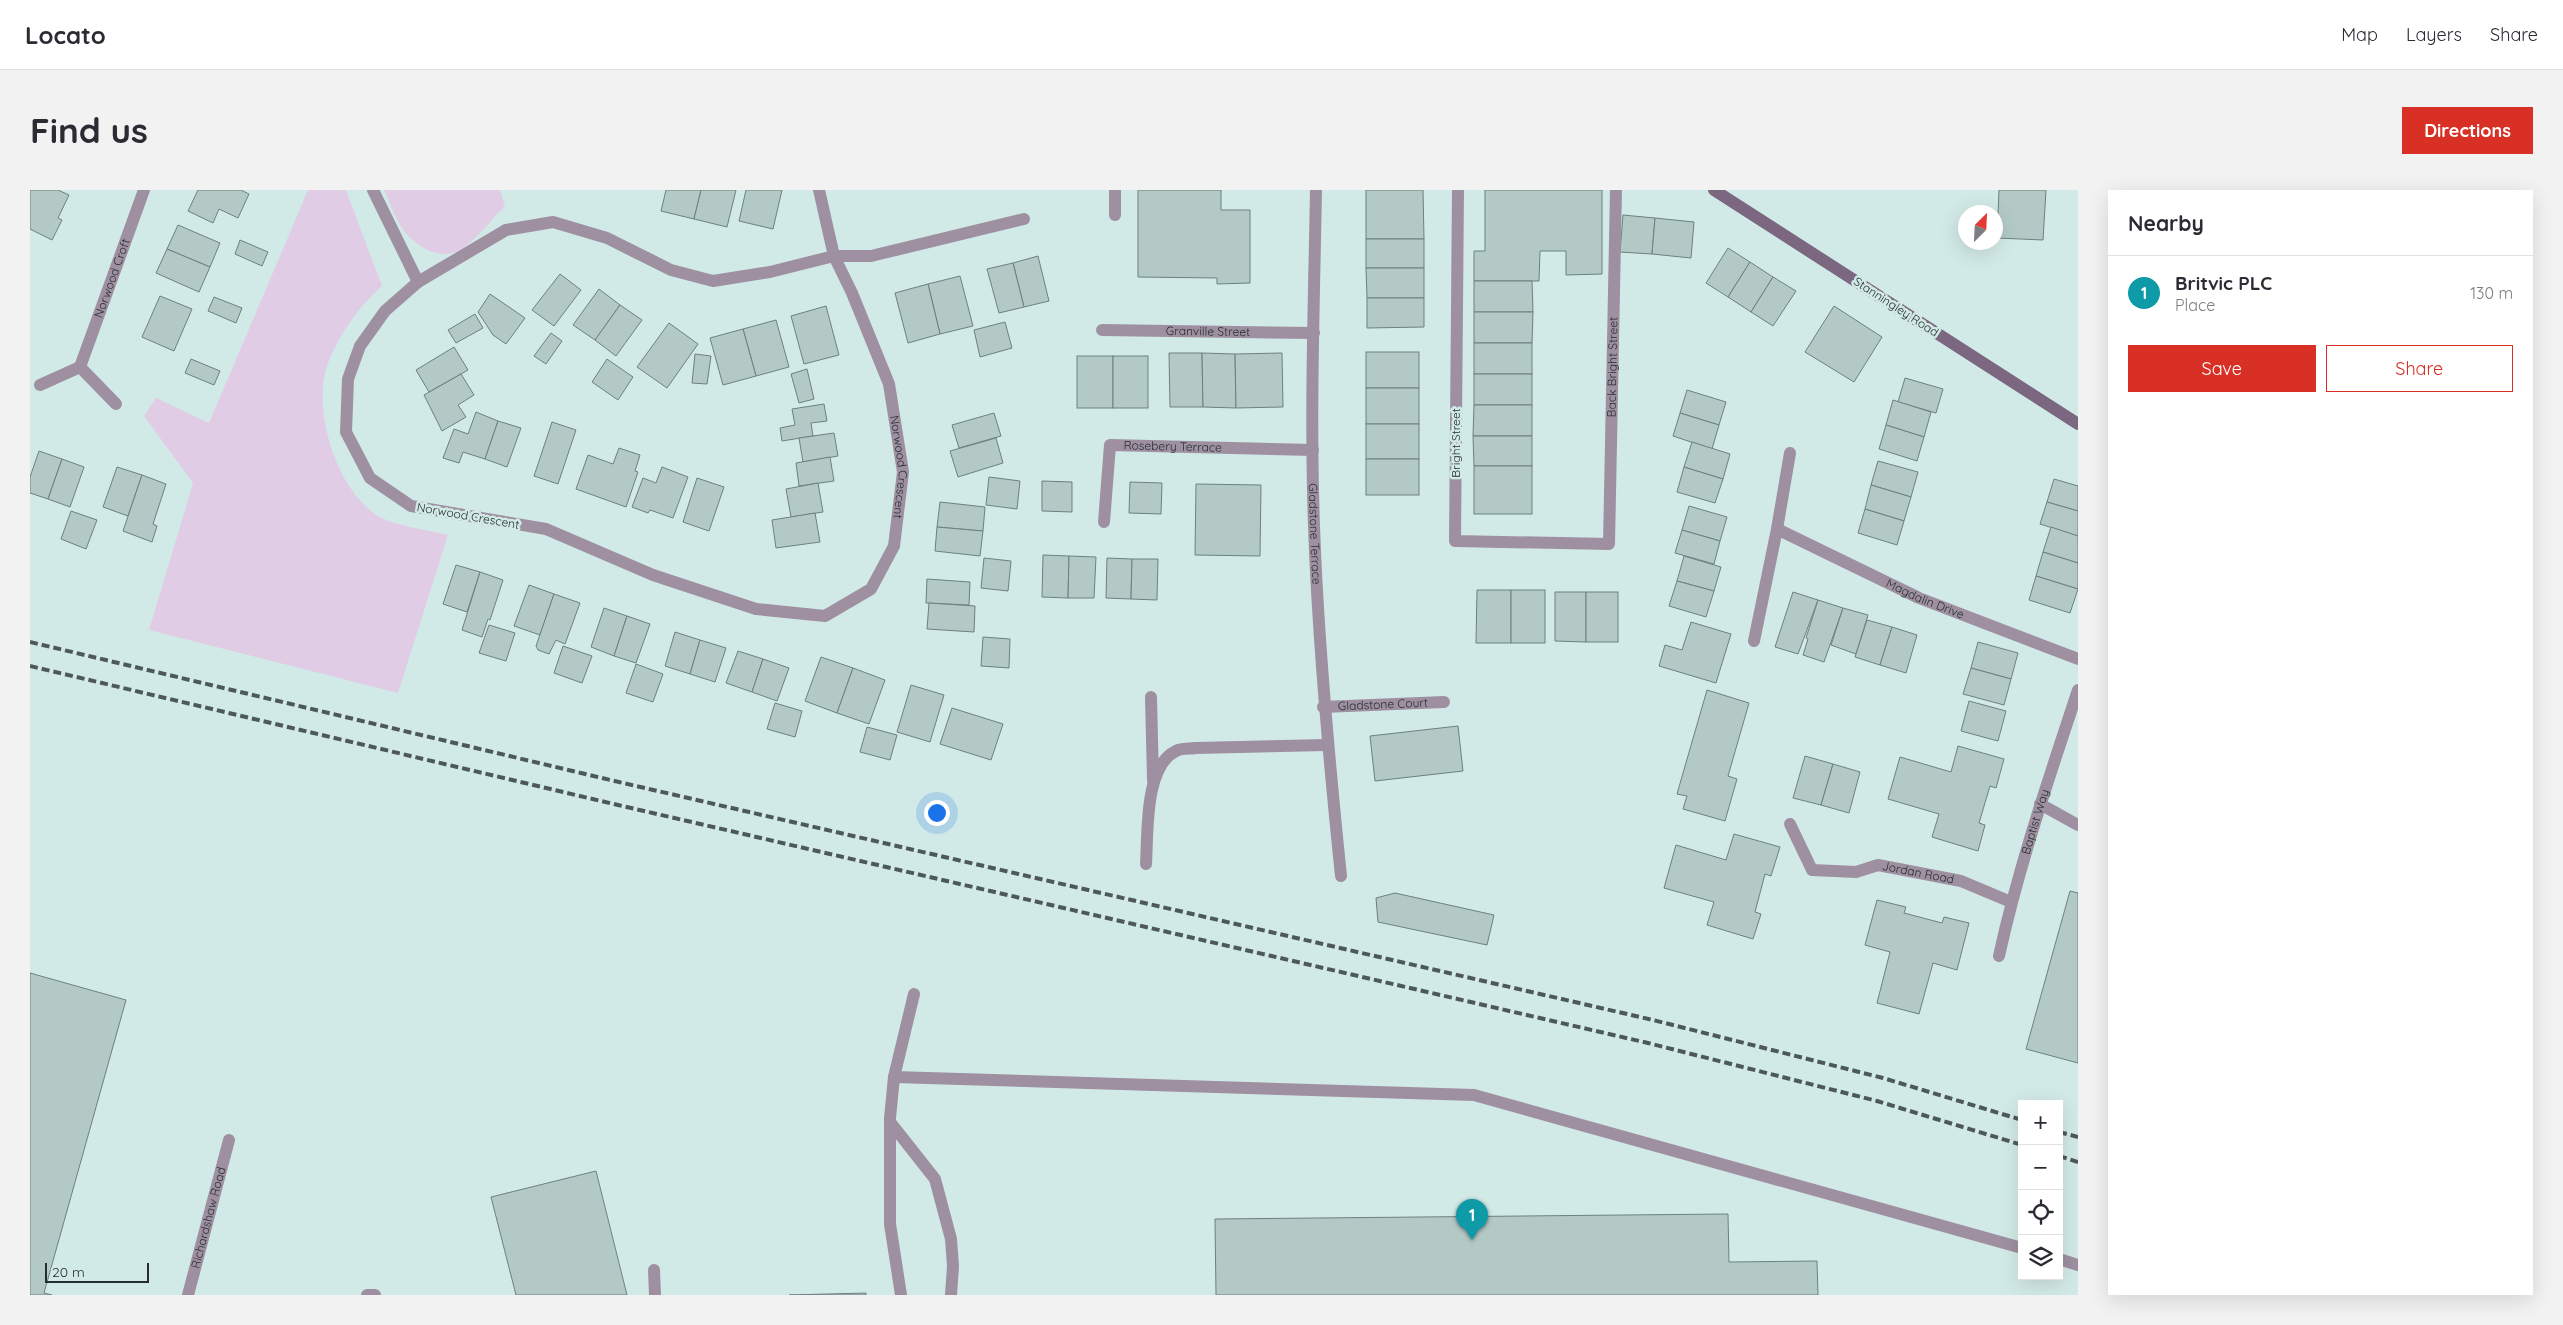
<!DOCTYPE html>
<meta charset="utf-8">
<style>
:root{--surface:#fff;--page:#f2f2f3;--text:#2b2b33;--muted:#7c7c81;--line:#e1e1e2;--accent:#d93025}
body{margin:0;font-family:Quicksand,sans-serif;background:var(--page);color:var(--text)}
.controls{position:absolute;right:15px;bottom:15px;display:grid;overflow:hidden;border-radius:0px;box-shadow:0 5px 20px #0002}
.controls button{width:45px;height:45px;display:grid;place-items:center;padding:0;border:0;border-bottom:1px solid var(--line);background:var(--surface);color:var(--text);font:25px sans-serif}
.compass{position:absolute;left:1928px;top:15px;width:45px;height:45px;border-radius:50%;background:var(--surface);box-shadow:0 5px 20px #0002;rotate:24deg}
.scale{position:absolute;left:15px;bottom:12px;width:104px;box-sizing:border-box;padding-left:5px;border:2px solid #252e2d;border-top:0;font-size:14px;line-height:18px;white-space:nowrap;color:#252e2d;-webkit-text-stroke:4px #d2eae7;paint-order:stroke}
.you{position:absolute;left:906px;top:622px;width:18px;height:18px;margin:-12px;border:4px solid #fff;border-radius:50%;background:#1a73e8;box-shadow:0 0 0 8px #1a73e833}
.badge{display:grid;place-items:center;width:32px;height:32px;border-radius:50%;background:var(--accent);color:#fff;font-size:16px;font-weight:700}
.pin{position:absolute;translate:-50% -41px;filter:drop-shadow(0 1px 2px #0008)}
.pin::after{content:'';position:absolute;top:26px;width:18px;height:15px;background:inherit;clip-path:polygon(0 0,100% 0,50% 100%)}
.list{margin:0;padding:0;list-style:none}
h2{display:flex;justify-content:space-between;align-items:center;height:65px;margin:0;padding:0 20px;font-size:21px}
h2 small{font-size:16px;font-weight:400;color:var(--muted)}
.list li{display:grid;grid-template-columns:32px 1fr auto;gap:15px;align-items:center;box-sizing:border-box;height:75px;padding:0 20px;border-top:1px solid var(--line)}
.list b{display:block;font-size:19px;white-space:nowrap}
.list p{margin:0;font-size:16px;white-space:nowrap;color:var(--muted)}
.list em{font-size:16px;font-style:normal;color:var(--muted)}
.actions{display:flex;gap:10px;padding:15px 20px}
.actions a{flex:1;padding:11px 0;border:1px solid var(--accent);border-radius:0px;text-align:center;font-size:18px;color:var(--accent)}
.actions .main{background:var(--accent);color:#fff}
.icon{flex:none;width:28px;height:28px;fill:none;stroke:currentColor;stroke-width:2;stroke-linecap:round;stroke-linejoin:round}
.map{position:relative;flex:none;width:2048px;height:1105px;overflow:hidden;border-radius:0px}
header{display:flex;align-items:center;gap:30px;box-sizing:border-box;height:70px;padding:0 25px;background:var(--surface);border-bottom:1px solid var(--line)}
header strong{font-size:24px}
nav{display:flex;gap:28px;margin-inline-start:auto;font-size:18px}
.intro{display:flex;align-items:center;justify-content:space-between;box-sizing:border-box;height:120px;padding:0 30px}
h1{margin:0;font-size:35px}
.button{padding:12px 22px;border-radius:0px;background:var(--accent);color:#fff;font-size:18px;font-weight:700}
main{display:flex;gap:30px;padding:0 30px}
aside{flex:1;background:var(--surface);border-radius:0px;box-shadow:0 5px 20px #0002}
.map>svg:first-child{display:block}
.green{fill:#e1cce5}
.building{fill:#b2c9c6;stroke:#6c817f}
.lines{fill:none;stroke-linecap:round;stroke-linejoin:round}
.service{stroke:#9e90a1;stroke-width:12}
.minor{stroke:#9e90a1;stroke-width:12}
.secondary{stroke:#7c6780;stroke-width:12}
.rail{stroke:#4d5958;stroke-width:4;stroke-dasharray:8 4;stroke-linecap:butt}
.labels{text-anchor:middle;stroke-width:5;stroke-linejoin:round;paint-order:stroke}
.street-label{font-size:12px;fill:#252e2d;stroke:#d2eae7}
</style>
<header>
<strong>Locato</strong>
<nav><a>Map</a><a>Layers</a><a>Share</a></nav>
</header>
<div class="intro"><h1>Find us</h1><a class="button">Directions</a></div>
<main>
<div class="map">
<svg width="2048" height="1105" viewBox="0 0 2048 1105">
<rect width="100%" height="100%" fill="#d2eae7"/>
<!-- green -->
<g class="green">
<path d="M278 0H316L352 96C329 116 309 145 298 173 281 218 306 297 345 324 363 336 398 340 418 345L368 503 119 440 163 293 114 226 126 208 179 233Z"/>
<path d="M354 0H470L475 16C462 29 449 46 435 57 414 74 385 57 372 38 364 27 360 12 354 0Z"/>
</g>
<!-- building -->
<g class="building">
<polygon points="0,0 28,0 39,5 28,28 32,30 22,50 0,39"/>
<polygon points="168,0 211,0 219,4 208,28 189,19 183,33 158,21"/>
<polygon points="636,0 671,0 664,29 631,21"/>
<polygon points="671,0 706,0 697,37 664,29"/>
<polygon points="716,0 752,0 743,39 709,31"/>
<polygon points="1108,0 1191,0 1191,20 1220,20 1220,93 1187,94 1187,88 1108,87"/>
<polygon points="1336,0 1393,0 1394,49 1336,49"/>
<polygon points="1455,0 1572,0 1572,84 1536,85 1536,61 1510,61 1509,91 1444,91 1444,61 1455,61"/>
<polygon points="1969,0 2016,0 2013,50 1967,48"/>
<polygon points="1593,25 1625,28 1622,64 1590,62"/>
<polygon points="1625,28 1664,32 1661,68 1622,64"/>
<polygon points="148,35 190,53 180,77 137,59"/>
<rect x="1336" y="49" width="58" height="29"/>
<polygon points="210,50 238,62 232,76 205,64"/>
<polygon points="1698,58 1720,72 1698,107 1676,93"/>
<polygon points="137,59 180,77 169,102 126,83"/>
<polygon points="1008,66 1019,111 994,117 983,73"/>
<polygon points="1720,72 1743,87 1721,122 1698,107"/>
<polygon points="983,73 994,117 969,123 957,79"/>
<polygon points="1336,78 1394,78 1394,108 1337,108"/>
<polygon points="530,84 551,100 524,136 502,120"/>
<polygon points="930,86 943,136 910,144 898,94"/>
<polygon points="1743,87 1766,101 1743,136 1721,122"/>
<polygon points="1444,91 1502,91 1503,122 1444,122"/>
<polygon points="898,94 910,144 878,153 865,103"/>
<polygon points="569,99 590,115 565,150 543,135"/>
<polygon points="460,104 495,128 476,154 463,145 448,122"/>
<polygon points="130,106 162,119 144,161 112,147"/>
<polygon points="184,107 212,118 206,133 178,121"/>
<polygon points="1337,108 1394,108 1394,137 1337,138"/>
<polygon points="590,115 612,130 586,166 565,150"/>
<polygon points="796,116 809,165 774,174 761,126"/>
<polygon points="1804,116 1852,147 1824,192 1775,162"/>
<polygon points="1444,122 1503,122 1502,153 1444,153"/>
<polygon points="445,124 453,138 426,153 418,140"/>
<polygon points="746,130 759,177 726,186 713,139"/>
<polygon points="975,132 982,158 950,167 944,140"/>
<polygon points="639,133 668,154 637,198 607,177"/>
<polygon points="713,139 726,186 693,195 680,148"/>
<polygon points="521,143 532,151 516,174 504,166"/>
<rect x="1444" y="153" width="58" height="31"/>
<polygon points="424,157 438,180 399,202 386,180"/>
<rect x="1336" y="162" width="53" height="36"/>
<polygon points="1139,163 1172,163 1173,217 1140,217"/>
<polygon points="1172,163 1205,164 1206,218 1173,217"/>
<polygon points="1252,163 1253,217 1206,218 1205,164"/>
<polygon points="665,164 681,166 677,194 662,193"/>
<rect x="1047" y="166" width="36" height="52"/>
<rect x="1083" y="166" width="35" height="52"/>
<polygon points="161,169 190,181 184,195 155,183"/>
<polygon points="577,169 603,187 588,210 562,192"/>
<polygon points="777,179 784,209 769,213 761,184"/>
<polygon points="431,184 444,205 428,215 436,227 412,241 394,205"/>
<rect x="1444" y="184" width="58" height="31"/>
<polygon points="1875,188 1913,199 1906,223 1868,212"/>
<rect x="1336" y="198" width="53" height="36"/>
<polygon points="1657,200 1696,212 1689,235 1650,223"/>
<polygon points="1863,210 1901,222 1894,247 1856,235"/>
<polygon points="794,214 797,231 781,233 783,246 752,251 750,238 765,235 762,219"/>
<polygon points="1444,215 1502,215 1502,246 1443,246"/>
<polygon points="446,222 468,231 455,269 433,262 429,273 413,268 424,239 438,244"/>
<polygon points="964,223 971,246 929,258 922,235"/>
<polygon points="1650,223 1689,235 1682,259 1643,246"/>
<polygon points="468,231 491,238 477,277 455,269"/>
<polygon points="522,232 546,240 528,294 504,286"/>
<rect x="1336" y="234" width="53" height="35"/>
<polygon points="1856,235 1894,247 1887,271 1849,259"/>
<polygon points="804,243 808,266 773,272 769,248"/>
<polygon points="1443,246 1502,246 1502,276 1444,276"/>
<polygon points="966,248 973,273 928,287 920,261"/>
<polygon points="1662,252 1700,264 1693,289 1654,277"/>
<polygon points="589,258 610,265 605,281 608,282 596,317 546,299 558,265 583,274"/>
<polygon points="9,261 32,269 18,309 0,303 0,287"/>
<polygon points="800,267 804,291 769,296 766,273"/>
<polygon points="32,269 54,277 40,317 18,309"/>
<rect x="1336" y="269" width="53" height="36"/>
<polygon points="1848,271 1888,282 1881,307 1841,295"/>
<rect x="1444" y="276" width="58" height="48"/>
<polygon points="87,277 112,285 98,326 73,317"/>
<polygon points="632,277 658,287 643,328 620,320 618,323 602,317 613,288 626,293"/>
<polygon points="1654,277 1693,289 1685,313 1647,302"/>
<polygon points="112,285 136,294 123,334 127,336 122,352 93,341"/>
<polygon points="959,287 990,291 987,319 956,315"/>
<polygon points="667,288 694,297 679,341 653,332"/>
<polygon points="2024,289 2048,296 2048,321 2017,312"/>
<polygon points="1012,291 1042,292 1042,322 1012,321"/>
<polygon points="1100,292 1132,293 1131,324 1099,323"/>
<polygon points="788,293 793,322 761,327 756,299"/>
<polygon points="1166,294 1231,295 1230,366 1165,365"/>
<polygon points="1841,295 1881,307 1874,331 1835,319"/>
<polygon points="910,312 955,317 953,341 907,337"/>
<polygon points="2017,312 2048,321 2048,346 2010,334"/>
<polygon points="1659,316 1697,327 1690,351 1652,340"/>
<polygon points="1835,319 1874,331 1867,355 1828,343"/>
<polygon points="41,321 67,330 56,359 31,349"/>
<polygon points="785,323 790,352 746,358 742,330"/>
<polygon points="907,337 953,341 950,366 905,361"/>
<polygon points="2021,337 2048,346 2048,373 2013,362"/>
<polygon points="1652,340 1690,351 1684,374 1645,363"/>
<polygon points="2013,362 2048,373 2048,399 2006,386"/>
<polygon points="1013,365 1039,366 1038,408 1012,407"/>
<polygon points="1039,366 1066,367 1064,408 1038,408"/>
<polygon points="1654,366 1691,377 1684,401 1647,391"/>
<polygon points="954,368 981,371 978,401 951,398"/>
<polygon points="1077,368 1102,369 1101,409 1076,408"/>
<polygon points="1102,369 1128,369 1127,410 1101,409"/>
<polygon points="426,375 450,382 437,422 413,414"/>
<polygon points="450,382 473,390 460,430 458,429 452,447 432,440"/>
<polygon points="2006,386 2048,399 2040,423 1999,410"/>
<polygon points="897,389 940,392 939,415 896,413"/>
<polygon points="1647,391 1684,401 1676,427 1639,416"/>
<polygon points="499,395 524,404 510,445 484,436"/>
<polygon points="1447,400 1481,400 1481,453 1446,453"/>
<rect x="1481" y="400" width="34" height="53"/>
<polygon points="1525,402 1556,402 1556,452 1525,451"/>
<rect x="1556" y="402" width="32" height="50"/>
<polygon points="1763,402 1788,410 1768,464 1745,457"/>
<polygon points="524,404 550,413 535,454 526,450 519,464 508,460 506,456"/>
<polygon points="1788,410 1813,418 1794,472 1773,465 1778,449 1776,448"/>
<polygon points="899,413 945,416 944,442 897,439"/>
<polygon points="574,418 597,426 584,466 561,457"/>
<polygon points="1813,418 1838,425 1826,464 1801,455"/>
<polygon points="597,426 620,434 606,473 584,466"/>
<polygon points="1837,430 1862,437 1850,475 1825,467"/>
<polygon points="1661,432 1701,444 1686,493 1629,476 1635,455 1652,460"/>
<polygon points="459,435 485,443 476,471 449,463"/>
<polygon points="1862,437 1887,445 1876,483 1850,475"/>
<polygon points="645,442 670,450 660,484 635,476"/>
<polygon points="953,447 980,449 979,478 951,476"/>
<polygon points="670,450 696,458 685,492 660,484"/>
<polygon points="1948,452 1988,463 1981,489 1941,478"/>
<polygon points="533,456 562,466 552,493 524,483"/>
<polygon points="708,461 733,469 722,502 696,493"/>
<polygon points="791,467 823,478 807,523 775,511"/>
<polygon points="733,469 759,478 747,511 722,502"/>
<polygon points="606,474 633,484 623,512 596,503"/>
<polygon points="823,478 855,490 839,534 807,523"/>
<polygon points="1941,478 1981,489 1974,515 1933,504"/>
<polygon points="881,495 914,505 900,552 867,542"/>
<polygon points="1677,500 1719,513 1698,586 1707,589 1695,631 1653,619 1657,606 1647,604"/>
<polygon points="1939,511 1976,521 1968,551 1931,541"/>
<polygon points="745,513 772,521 765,547 737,539"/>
<polygon points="922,518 973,534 961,570 910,554"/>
<polygon points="1428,536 1433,581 1345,591 1340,546"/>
<polygon points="837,537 867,545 860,570 830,562"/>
<polygon points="1928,556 1974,569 1966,598 1960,596 1949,633 1955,635 1948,661 1902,647 1909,624 1858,609 1870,567 1921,582"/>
<polygon points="1775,566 1803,574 1791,615 1763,608"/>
<polygon points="1803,574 1830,582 1819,623 1791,615"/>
<polygon points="1704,644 1750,657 1741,686 1735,684 1725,722 1731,724 1723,749 1677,735 1684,712 1634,698 1646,655 1696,670"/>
<polygon points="2040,701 2048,703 2048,873 1996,859"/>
<polygon points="1365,703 1464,725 1457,755 1348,732 1346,708"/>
<polygon points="1847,710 1876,717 1874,723 1912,733 1914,727 1939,733 1927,780 1903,773 1889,824 1847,813 1860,762 1835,755"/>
<polygon points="0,783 96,810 14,1103 22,1105 0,1105"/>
<polygon points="566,981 597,1105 486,1105 461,1007"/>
<polygon points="1698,1024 1699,1072 1787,1071 1788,1105 1186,1105 1185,1029"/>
<polygon points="836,1103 836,1105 759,1105"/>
</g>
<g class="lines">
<!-- service -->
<g class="service">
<polyline points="1085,0 1085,25"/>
<polyline points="1121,507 1123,590"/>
<path d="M1116 674C1118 645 1114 576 1146 561 1151 558 1160 559 1165 558L1297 555"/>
<polyline points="864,887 1444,905 1992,1058"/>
<polyline points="860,932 905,989 921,1049 923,1076 921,1105"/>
<polyline points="2029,1069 2048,1075"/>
<polyline points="624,1080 625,1105"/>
<polyline points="337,1105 345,1105"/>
<polyline points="871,1105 860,1034 860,928 864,887 884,804"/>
</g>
<!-- minor -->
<g class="minor">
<polyline points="343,0 388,92"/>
<path id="s1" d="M789 0 804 66 822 103 859 194 873 282 864 356 841 399 795 426 726 419 623 385 516 339 381 316 340 288 316 242 318 189 330 156 355 121 388 92 476 40 523 32 577 48 641 80 683 91 740 82 804 66H841L994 29"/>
<path id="s2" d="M1286 0C1284 112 1280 224 1284 336 1288 453 1299 570 1311 686"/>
<path id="s3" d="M1428 0 1425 351 1579 354 1586 0"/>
<path id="s4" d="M1072 140 1284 143"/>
<polyline points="10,195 50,177"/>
<path id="s5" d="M86 214 50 177 114 0"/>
<path id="s6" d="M1760 263 1747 339 1889 408 2048 469"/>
<path id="s7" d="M1074 332 1080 255 1283 260"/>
<polyline points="1724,451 1747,339"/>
<path id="s8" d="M1293 517 1414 512"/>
<polyline points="2010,614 2048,635"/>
<path id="s9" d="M1760 634 1782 680 1826 682 1848 675 1931 691 1981 712"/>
<path id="s10" d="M1969 766C1989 675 2019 588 2048 500"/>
<path id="s11" d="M158 1105 199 950"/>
</g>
<!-- secondary -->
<polyline class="secondary" points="1684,0 2048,234"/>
<!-- rail -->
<g class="rail">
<polyline points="0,452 593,593 1623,830 1853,888 1992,930"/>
<polyline points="0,476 588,615 1618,853 1847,911 1992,955"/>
<polyline points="2029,942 2048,947"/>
<polyline points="2029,966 2048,972"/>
</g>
</g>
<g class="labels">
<!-- street labels -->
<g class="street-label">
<text dy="4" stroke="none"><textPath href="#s5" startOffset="146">Norwood Croft</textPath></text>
<text transform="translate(1866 117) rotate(33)" y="4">Stanningley Road</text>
<text dy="4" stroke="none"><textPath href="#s4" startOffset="106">Granville Street</textPath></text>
<text dy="4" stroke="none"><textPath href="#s3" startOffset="682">Back Bright Street</textPath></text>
<text transform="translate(1426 253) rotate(-90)" y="4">Bright Street</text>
<text dy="4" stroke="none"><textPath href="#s7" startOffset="140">Rosebery Terrace</textPath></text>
<text dy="4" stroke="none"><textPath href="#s1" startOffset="291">Norwood Crescent</textPath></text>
<text transform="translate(438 326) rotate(10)" y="4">Norwood Crescent</text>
<text dy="4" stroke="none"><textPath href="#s2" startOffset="344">Gladstone Terrace</textPath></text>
<text dy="4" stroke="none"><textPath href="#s6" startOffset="241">Magdalin Drive</textPath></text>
<text dy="4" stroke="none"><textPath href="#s8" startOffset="60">Gladstone Court</textPath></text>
<text dy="4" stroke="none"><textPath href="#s10" startOffset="139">Baptist Way</textPath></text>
<text dy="4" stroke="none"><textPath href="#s9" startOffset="159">Jordan Road</textPath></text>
<text dy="4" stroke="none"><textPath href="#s11" startOffset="80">Richardshaw Road</textPath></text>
</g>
</g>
</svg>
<div class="controls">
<button>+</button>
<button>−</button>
<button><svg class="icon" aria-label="locate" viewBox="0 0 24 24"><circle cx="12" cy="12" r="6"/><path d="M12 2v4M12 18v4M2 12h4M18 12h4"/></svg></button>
<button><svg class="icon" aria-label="layers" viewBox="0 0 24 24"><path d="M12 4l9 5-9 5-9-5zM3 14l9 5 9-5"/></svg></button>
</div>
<svg class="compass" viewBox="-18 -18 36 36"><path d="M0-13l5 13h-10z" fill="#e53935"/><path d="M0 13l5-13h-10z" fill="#7c7c81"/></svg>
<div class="scale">20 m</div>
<div class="you"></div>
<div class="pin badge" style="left:1442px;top:1050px;background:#0f9aa8">1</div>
</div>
<aside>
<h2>Nearby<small></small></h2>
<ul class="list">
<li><span class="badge" style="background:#0f9aa8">1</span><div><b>Britvic PLC</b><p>Place</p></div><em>130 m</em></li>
</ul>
<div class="actions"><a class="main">Save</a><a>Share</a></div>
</aside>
</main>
